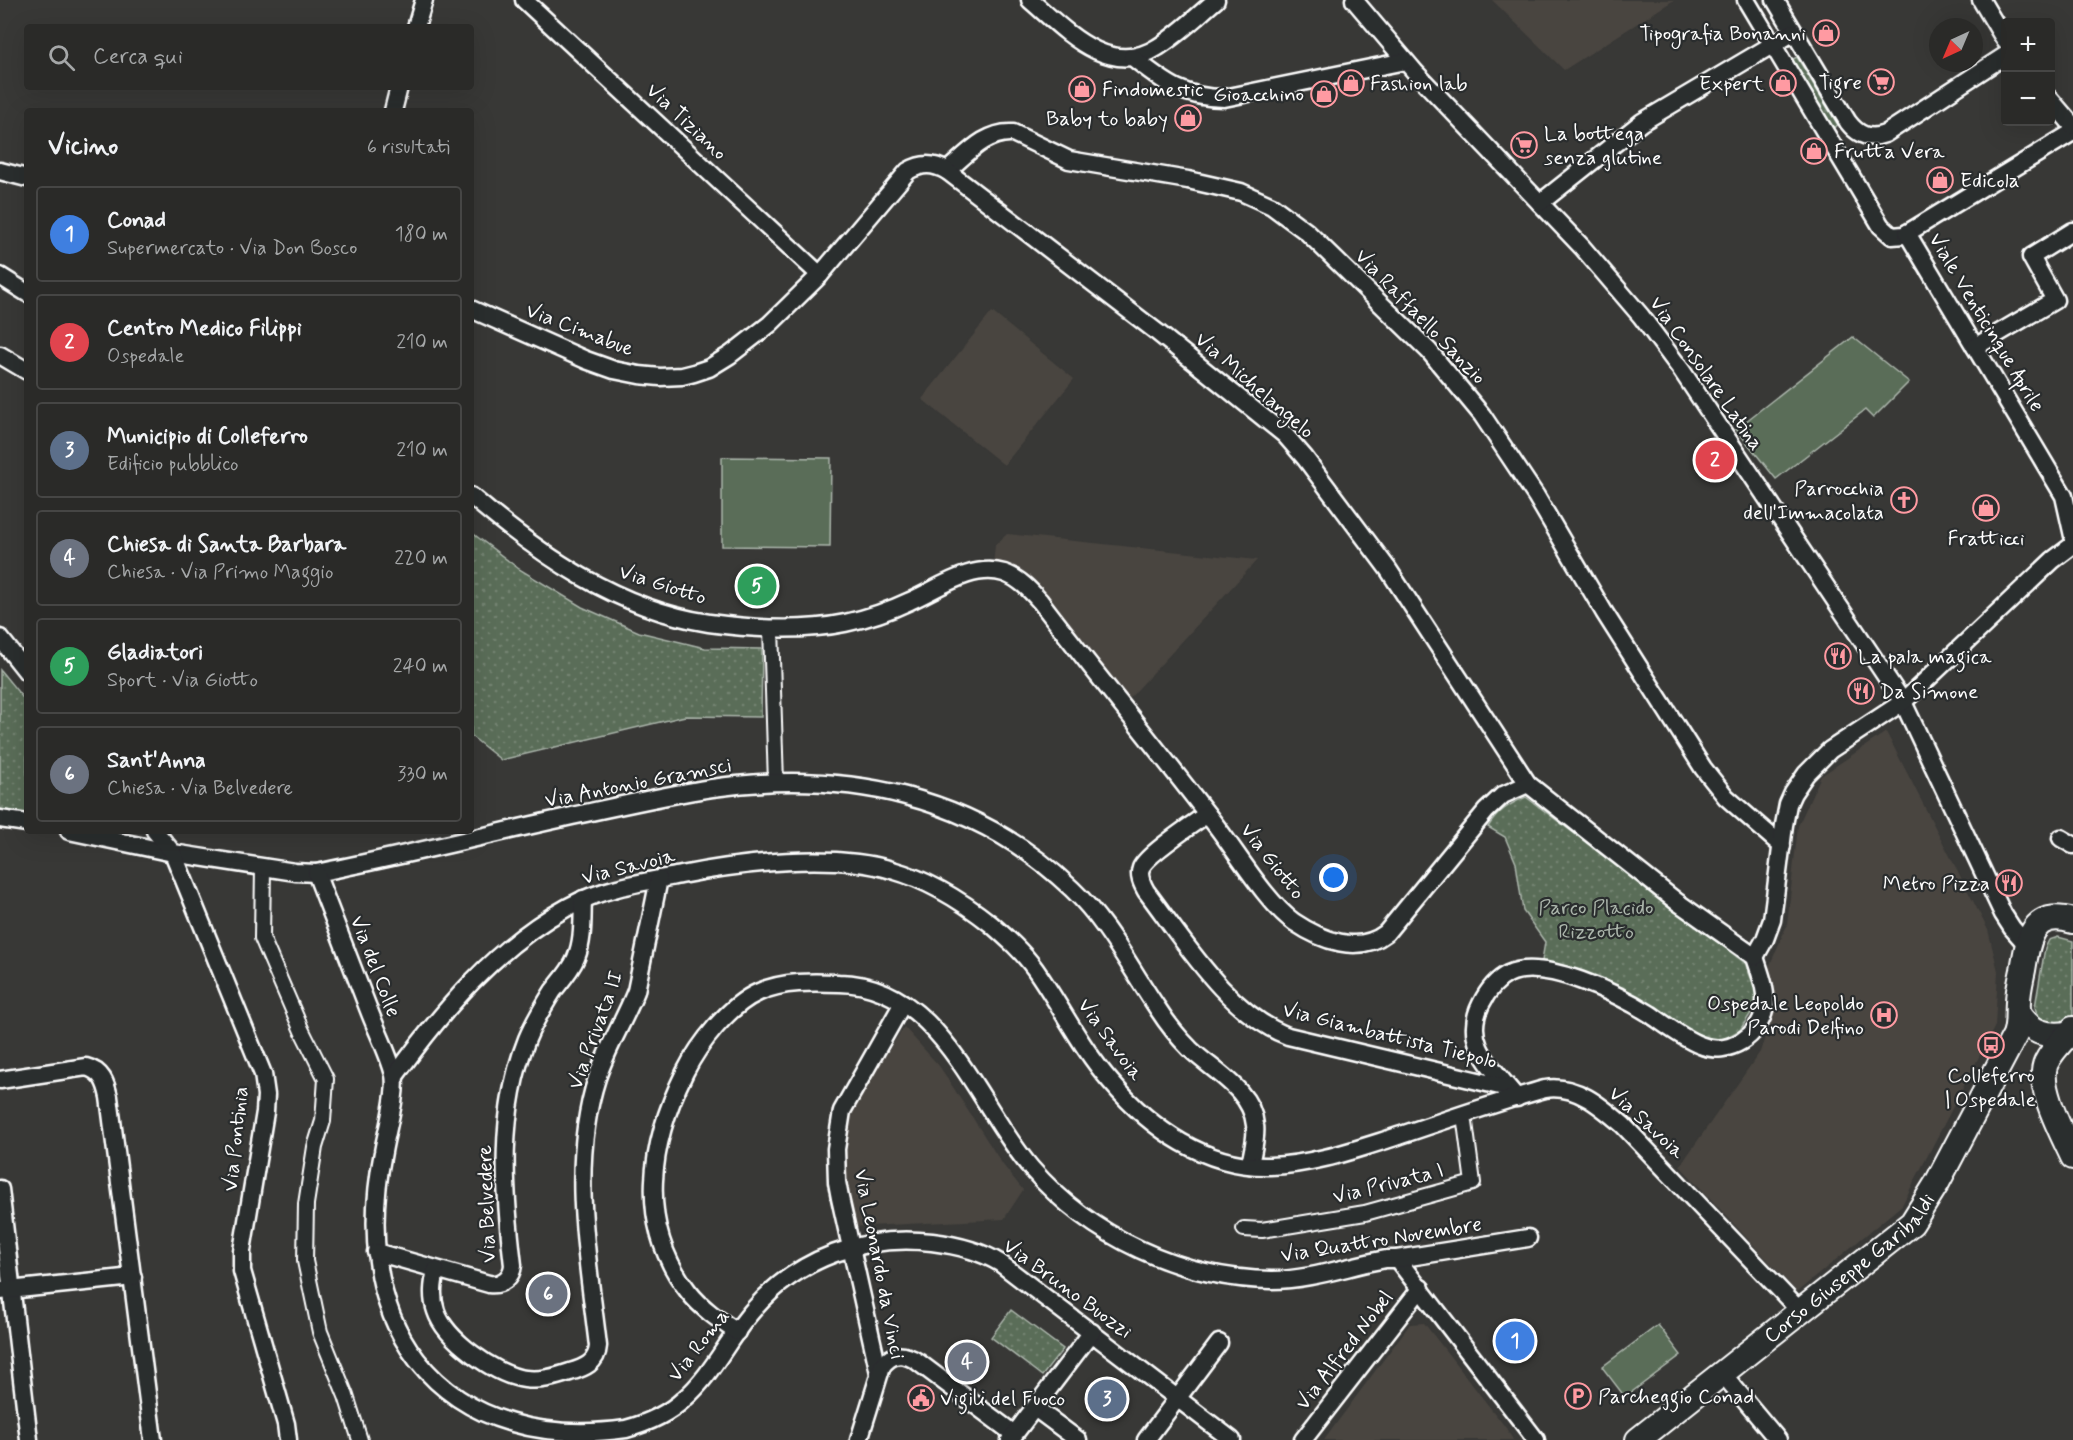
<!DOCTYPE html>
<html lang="it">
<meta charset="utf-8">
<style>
:root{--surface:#2a2a28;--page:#363634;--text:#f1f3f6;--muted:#a5a7a8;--line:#464645;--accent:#8abfa5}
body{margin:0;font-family:Mynerve,sans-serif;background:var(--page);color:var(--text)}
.controls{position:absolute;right:18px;top:18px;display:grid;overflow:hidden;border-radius:6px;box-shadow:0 6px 24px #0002}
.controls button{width:54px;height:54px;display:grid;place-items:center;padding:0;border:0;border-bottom:2px solid var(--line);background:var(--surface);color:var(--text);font:30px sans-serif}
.compass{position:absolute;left:1929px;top:18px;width:54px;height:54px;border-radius:50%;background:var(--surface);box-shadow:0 6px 24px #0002;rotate:224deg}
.you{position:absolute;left:1334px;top:878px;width:21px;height:21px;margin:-15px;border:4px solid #fff;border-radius:50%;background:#1a73e8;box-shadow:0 0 0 9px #1a73e833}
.badge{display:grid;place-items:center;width:39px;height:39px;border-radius:50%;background:var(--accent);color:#fff;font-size:20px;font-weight:700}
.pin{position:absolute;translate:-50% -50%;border:3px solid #fff;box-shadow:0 2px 6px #0006}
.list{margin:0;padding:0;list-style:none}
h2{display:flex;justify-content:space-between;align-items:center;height:78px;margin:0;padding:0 24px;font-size:26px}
h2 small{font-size:20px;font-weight:400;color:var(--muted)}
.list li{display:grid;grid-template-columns:39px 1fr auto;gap:18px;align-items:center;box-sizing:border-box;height:96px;margin:0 12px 12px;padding:0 12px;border:2px solid var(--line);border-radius:6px}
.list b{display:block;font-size:22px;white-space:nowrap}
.list p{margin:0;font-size:20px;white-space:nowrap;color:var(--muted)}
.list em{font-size:20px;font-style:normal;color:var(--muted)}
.icon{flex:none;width:33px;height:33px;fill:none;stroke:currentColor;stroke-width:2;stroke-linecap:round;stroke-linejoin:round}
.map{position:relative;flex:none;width:2073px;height:1440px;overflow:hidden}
.search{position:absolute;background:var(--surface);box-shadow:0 6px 24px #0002;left:24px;top:24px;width:450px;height:66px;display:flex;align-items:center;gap:15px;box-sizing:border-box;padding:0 21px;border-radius:6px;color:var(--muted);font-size:22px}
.panel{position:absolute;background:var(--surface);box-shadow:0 6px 24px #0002;left:24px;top:108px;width:450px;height:726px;border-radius:6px}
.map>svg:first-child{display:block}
.built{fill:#494540}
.green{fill:url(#green-dots);stroke:#acb6ac;stroke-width:1.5}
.pitch{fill:#5a6d58;stroke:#acb6ac;stroke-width:1.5}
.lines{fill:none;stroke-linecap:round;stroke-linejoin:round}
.pedestrian-casing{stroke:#fff;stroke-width:18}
.minor-casing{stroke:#fff;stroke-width:21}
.secondary-casing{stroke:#fff;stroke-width:28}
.pedestrian{stroke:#2a2d2e;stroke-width:14}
.minor{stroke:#2a2d2e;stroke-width:16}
.secondary{stroke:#2a2d2e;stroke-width:24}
.labels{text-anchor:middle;stroke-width:4.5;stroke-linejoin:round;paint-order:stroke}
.poi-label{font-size:21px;fill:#fff;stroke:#2a2d2e;text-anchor:start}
.street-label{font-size:21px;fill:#fff;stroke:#2a2d2e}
.park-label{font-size:21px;fill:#acb6ac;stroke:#2a2d2e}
</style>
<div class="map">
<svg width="2073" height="1440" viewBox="0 0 2073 1440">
<defs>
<pattern id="green-dots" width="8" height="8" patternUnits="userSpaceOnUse" patternTransform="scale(1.5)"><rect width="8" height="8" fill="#5a6d58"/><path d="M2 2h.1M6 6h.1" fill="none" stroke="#738371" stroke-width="1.8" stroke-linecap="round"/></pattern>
</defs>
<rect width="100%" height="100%" fill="#383836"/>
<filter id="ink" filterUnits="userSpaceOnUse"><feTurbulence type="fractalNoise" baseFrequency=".0167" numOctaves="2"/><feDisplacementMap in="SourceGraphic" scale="12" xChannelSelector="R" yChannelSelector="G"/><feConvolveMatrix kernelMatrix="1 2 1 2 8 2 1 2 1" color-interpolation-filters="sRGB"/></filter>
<g filter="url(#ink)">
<!-- built -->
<g class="built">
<polygon points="1492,0 1674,0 1564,70"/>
<polygon points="992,312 1074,379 1004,465 922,399"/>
<polygon points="1007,534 1257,560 1127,701 1037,586 993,566 995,545"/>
<polygon points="1886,732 1988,930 1998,971 1995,1026 1902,1205 1797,1292 1680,1166 1760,1052 1776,1005 1769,967 1787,925 1798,826 1821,776"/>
<polygon points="904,1027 940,1067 1003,1165 1023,1190 1004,1219 848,1227 841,1180 848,1112"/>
<polygon points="1424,1323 1506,1428 1513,1440 1324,1440 1410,1324"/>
</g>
<!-- green -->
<g class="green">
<polygon points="1797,57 1838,125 1833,128 1793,61 1793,59"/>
<polygon points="471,532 519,569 582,607 639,632 705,648 762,649 761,717 685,716 501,760 471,736"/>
<polygon points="0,670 27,703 27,815 0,809"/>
<path d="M1526 797 1745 963 1757 993 1753 1010 1740 1030 1724 1039H1701L1541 967 1545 942 1523 911 1516 863 1505 837 1488 827C1498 811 1509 804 1526 797Z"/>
<path d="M2058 937 2073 941V1016C2060 1027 2039 1026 2035 1007L2045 948 2049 940Z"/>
<polygon points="1011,1310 1063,1349 1042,1376 991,1337"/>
</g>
<!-- pitch -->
<g class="pitch">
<polygon points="1853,337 1909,382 1873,418 1865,410 1776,479 1736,429"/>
<polygon points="722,457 831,458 830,547 722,546"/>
<polygon points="1658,1325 1681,1355 1625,1397 1602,1367"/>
</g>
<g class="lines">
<!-- pedestrian casing -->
<g class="pedestrian-casing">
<g id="pedestrian">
<polyline points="771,628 776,783"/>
<polyline points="263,867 262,938 302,1031 326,1079 323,1121 315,1147 306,1204 305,1261 320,1332 346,1396 360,1440"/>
<polyline points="1244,1229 1262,1230 1365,1213 1473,1183 1464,1115"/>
</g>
</g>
<!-- minor casing -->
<g class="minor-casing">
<g id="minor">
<polyline points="524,0 820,275"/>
<path d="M1030 0C1065 30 1109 79 1158 47 1179 34 1197 16 1216 0"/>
<polyline points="1354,0 1415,72 1582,247 1641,316 1682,371 1903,702 2003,914 2012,928 2027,945"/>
<polyline points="1746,0 1881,226 1892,236 1904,235 2073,132"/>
<path d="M1775 0 1848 122C1858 135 1869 140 1885 134L2006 55"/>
<polyline points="1981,0 2006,42"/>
<polyline points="416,27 424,0"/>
<path d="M1132 57C1163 81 1182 98 1224 98L1405 61"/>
<polyline points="2050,99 2073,126"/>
<polyline points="393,111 399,87"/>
<polyline points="0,171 27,178"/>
<path d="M947 171C967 154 986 131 1013 133L1069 160 1188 180 1241 192 1272 206 1307 232 1429 351 1482 415 1536 496 1604 612 1703 768 1726 797 1782 846"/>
<polyline points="1540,203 1642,122 1794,32"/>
<polyline points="1907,233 2064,496 2073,536"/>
<polyline points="0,276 27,293"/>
<path d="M471 309 586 360 614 370 639 375 660 377 682 376 694 373 709 368 730 355 770 324 820 275 908 171C922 163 933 163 947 171L1157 332 1285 435 1305 458 1388 569 1528 784 1676 901 1755 957C1760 973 1767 990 1765 1006 1761 1036 1728 1057 1700 1045 1682 1038 1666 1025 1650 1014 1620 995 1543 957 1508 974 1496 980 1487 992 1481 1004 1461 1043 1494 1069 1517 1098"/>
<polyline points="1975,347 2055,300 2031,257 2073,231"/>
<polyline points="0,355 27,371"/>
<path d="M471 496C540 555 617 609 709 623 753 629 802 632 845 623 868 618 889 611 910 601 938 589 972 563 1004 573 1019 578 1030 590 1040 601 1097 676 1157 748 1214 823 1236 851 1266 902 1294 922 1321 940 1358 955 1386 933L1486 811 1503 795 1528 784"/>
<polyline points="0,638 27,672"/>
<path d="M1207 814C1193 824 1146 855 1141 868 1138 876 1142 884 1146 891 1185 942 1227 1013 1288 1036L1508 1088"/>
<polyline points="0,819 27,823"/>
<path d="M69 831 173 853 295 872 316 873C402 856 487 835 572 816 619 806 665 795 712 788 845 769 973 794 1072 889 1108 923 1130 968 1158 1009 1167 1023 1178 1037 1190 1049 1213 1071 1252 1090 1255 1125 1257 1138 1252 1152 1250 1165"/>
<polyline points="155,831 173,853 263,1074 266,1095 265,1112 242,1251 242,1271 286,1424 288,1440"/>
<polyline points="2061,838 2073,845"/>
<path d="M316 873C334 920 352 966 370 1013 377 1031 390 1057 394 1075 398 1093 386 1133 383 1152 369 1222 372 1302 417 1360 467 1424 548 1440 626 1429 648 1423 667 1415 684 1399 713 1374 728 1338 754 1309 798 1258 865 1234 932 1242 956 1245 979 1250 1000 1263L1232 1440"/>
<polyline points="1755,957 1765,939 1772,920 1784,825 1788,804 1793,793 1806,774 1830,750 1903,702 2053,560 2073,545"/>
<path d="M395 1076C443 1010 495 947 568 907 602 888 643 882 681 875 742 863 832 852 892 870 928 880 962 901 991 924 1007 938 1023 952 1035 969 1061 1006 1081 1048 1111 1082 1151 1129 1206 1168 1270 1166 1310 1165 1351 1151 1389 1139 1441 1122 1493 1103 1545 1089 1576 1084 1601 1106 1623 1125L1800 1311"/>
<path d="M0 1080 86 1067C102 1071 106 1083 109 1097L153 1440"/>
<polyline points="0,1189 29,1440"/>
<path d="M376 1252 489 1284C502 1286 512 1277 513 1265 504 1189 498 1112 527 1039 534 1022 543 1007 553 991 561 981 571 970 576 958 584 939 582 918 583 899"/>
<polyline points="1397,1259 1536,1440"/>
<path d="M436 1270C433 1284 431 1297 436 1311 445 1339 495 1375 525 1379 541 1381 555 1377 570 1372 584 1368 597 1363 598 1346 588 1259 569 1165 597 1078 607 1048 624 1021 636 991L659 879"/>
<polyline points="0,1291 133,1277"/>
<path d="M737 1332C719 1320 701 1308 688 1291 636 1224 650 1142 685 1072 699 1044 729 1005 759 992 783 981 813 982 839 983 940 984 976 1104 1031 1168 1091 1237 1181 1279 1272 1280 1311 1280 1347 1266 1386 1259H1397L1528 1238"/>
<polyline points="879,1373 840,1198 837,1182 836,1149 842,1111 903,1003"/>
<polyline points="1722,1373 1778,1440"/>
<polyline points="1035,1408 1078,1440"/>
<path d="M859 1440 882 1366C893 1352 904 1353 918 1362L1014 1434"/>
<polyline points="1010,1440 1092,1332"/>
<polyline points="1146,1440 1219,1343"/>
<polyline points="1303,1440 1421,1288"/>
</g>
</g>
<!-- secondary casing -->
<g class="secondary-casing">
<g id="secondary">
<path d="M2018 1012C2030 1032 2045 1037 2068 1034"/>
<path d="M2073 1029C2064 1039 2052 1050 2046 1063 2036 1086 2063 1135 2073 1157"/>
<path id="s1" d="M1638 1440 1912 1223 1937 1183 2015 1035C2019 1023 2017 1014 2018 1002 2018 991 2021 980 2023 970 2028 939 2032 909 2073 921"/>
</g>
</g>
<!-- pedestrian -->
<use href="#pedestrian" class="pedestrian"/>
<!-- minor -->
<use href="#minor" class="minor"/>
<!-- secondary -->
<use href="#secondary" class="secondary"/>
</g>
</g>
<!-- icons -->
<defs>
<g id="shop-ring" transform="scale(1.35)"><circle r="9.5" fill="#2a2d2e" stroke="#ff9aa2" stroke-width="1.5"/><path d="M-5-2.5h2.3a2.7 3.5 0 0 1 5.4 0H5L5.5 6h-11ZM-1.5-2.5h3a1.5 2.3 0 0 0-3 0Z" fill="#ff9aa2"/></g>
<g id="supermarket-ring" transform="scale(1.35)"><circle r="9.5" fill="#2a2d2e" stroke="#ff9aa2" stroke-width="1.5"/><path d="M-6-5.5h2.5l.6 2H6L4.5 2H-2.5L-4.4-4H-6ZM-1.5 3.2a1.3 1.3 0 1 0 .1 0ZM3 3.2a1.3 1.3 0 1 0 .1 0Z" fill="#ff9aa2"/></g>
<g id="church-ring" transform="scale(1.35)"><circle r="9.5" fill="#2a2d2e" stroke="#ff9aa2" stroke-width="1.5"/><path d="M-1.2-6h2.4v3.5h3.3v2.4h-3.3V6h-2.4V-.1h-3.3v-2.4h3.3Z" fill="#ff9aa2"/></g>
<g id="restaurant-ring" transform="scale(1.35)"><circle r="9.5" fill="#2a2d2e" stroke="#ff9aa2" stroke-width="1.5"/><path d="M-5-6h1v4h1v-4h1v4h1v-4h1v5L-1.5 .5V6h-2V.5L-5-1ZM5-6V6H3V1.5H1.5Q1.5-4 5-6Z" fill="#ff9aa2"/></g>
<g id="hospital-ring" transform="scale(1.35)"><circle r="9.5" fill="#2a2d2e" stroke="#ff9aa2" stroke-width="1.5"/><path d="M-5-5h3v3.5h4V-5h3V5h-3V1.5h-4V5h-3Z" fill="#ff9aa2"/></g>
<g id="bus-ring" transform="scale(1.35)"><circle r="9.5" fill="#2a2d2e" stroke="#ff9aa2" stroke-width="1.5"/><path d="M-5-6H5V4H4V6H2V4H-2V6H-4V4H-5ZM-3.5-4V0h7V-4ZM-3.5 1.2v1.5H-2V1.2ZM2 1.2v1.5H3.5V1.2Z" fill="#ff9aa2"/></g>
<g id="parking-ring" transform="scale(1.35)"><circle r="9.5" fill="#2a2d2e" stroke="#ff9aa2" stroke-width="1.5"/><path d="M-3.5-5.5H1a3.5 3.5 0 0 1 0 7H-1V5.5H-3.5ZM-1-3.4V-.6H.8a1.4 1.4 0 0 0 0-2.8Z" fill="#ff9aa2"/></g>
<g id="civic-ring" transform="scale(1.35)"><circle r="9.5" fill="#2a2d2e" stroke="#ff9aa2" stroke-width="1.5"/><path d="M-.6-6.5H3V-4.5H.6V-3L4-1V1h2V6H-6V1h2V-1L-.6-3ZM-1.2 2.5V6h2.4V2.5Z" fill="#ff9aa2"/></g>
</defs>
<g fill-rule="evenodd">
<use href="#shop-ring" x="1826" y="33"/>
<use href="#supermarket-ring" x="1881" y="82"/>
<use href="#shop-ring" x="1351" y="83"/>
<use href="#shop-ring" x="1783" y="83"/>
<use href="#shop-ring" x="1082" y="89"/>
<use href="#shop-ring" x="1324" y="94"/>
<use href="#shop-ring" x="1188" y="118"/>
<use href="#supermarket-ring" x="1524" y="145"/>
<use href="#shop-ring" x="1814" y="151"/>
<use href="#shop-ring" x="1940" y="180"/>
<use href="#church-ring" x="1904" y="500"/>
<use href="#shop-ring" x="1986" y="508"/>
<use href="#restaurant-ring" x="1838" y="656"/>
<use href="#restaurant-ring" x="1861" y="691"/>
<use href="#restaurant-ring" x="2009" y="883"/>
<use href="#hospital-ring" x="1884" y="1015"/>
<use href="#bus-ring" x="1991" y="1045"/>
<use href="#parking-ring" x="1578" y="1396"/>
<use href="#civic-ring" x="921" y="1398"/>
</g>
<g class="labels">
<!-- poi labels -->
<g class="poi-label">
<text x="1806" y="40" text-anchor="end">Tipografia Bonanni</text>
<text x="1862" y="89" text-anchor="end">Tigre</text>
<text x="1370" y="90">Fashion lab</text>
<text x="1764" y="90" text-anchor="end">Expert</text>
<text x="1102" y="96">Findomestic</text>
<text x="1304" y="101" text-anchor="end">Gioacchino</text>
<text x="1168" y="125" text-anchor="end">Baby to baby</text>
<text x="1544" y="140">La bottega<tspan x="1544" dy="24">senza glutine</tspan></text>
<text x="1834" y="158">Frutta Vera</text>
<text x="1960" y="187">Edicola</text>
<text x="1884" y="495" text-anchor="end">Parrocchia<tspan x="1884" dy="24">dell'Immacolata</tspan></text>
<text x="1986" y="545" text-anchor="middle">Fratticci</text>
<text x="1858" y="663">La pala magica</text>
<text x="1880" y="698">Da Simone</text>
<text x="1990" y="890" text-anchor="end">Metro Pizza</text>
<text x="1864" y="1010" text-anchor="end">Ospedale Leopoldo<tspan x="1864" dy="24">Parodi Delfino</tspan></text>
<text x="1991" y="1082" text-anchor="middle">Colleferro<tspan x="1991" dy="24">| Ospedale</tspan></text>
<text x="1598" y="1403">Parcheggio Conad</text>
<text x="940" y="1405">Vigili del Fuoco</text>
</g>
<!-- street labels -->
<g class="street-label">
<text transform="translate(687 121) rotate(43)" y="7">Via Tiziano</text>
<text transform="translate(1421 316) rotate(46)" y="7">Via Raffaello Sanzio</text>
<text transform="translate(1987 322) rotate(59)" y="7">Viale Venticinque Aprile</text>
<text transform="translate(580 329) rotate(21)" y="7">Via Cimabue</text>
<text transform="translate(1707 373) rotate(55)" y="7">Via Consolare Latina</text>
<text transform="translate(1255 385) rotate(41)" y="7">Via Michelangelo</text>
<text transform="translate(663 584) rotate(18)" y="7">Via Giotto</text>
<text transform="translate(638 782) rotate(-11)" y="7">Via Antonio Gramsci</text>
<text transform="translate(1273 861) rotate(52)" y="7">Via Giotto</text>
<text transform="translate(628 866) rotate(-14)" y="7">Via Savoia</text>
<text transform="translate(376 966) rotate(69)" y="7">Via del Colle</text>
<text transform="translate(595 1030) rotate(-70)" y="7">Via Privata II</text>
<text transform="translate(1390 1035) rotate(14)" y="7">Via Giambattista Tiepolo</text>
<text transform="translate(1111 1039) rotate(54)" y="7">Via Savoia</text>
<text transform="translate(1647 1122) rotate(43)" y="7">Via Savoia</text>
<text transform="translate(235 1139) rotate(-84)" y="7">Via Pontinia</text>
<text transform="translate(1388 1183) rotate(-14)" y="7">Via Privata I</text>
<text transform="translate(486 1204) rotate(-92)" y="7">Via Belvedere</text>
<text transform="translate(1381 1239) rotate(-9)" y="7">Via Quattro Novembre</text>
<text transform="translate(880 1264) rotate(79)" y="7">Via Leonardo da Vinci</text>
<text dy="7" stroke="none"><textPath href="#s1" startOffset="273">Corso Giuseppe Garibaldi</textPath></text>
<text transform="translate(1068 1288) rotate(36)" y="7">Via Bruno Buozzi</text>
<text transform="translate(698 1345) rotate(-52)" y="7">Via Roma</text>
<text transform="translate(1344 1350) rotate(-52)" y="7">Via Alfred Nobel</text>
</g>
<!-- park labels -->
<g class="park-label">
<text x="1596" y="914">Parco Placido<tspan x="1596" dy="24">Rizzotto</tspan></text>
</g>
</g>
</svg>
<div class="controls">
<button>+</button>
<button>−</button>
</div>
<svg class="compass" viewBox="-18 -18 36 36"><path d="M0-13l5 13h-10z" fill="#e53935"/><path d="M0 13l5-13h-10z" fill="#a5a7a8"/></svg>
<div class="you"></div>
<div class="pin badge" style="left:1515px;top:1341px;background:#3f7fe0">1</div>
<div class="pin badge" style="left:1715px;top:460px;background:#e0444e">2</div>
<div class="pin badge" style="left:1107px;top:1399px;background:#5c6f8a">3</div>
<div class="pin badge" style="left:967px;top:1362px;background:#6b7280">4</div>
<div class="pin badge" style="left:757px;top:586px;background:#2e9e5b">5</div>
<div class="pin badge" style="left:548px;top:1294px;background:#6b7280">6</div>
<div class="search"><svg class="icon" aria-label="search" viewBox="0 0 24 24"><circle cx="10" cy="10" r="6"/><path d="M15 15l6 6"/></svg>Cerca qui</div>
<section class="panel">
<h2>Vicino<small>6 risultati</small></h2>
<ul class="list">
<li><span class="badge" style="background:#3f7fe0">1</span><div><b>Conad</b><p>Supermercato · Via Don Bosco</p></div><em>180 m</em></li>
<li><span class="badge" style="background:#e0444e">2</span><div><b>Centro Medico Filippi</b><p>Ospedale</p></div><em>210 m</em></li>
<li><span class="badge" style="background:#5c6f8a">3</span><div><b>Municipio di Colleferro</b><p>Edificio pubblico</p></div><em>210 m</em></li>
<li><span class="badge" style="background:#6b7280">4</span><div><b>Chiesa di Santa Barbara</b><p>Chiesa · Via Primo Maggio</p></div><em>220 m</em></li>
<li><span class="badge" style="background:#2e9e5b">5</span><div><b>Gladiatori</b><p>Sport · Via Giotto</p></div><em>240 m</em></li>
<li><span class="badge" style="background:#6b7280">6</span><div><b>Sant'Anna</b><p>Chiesa · Via Belvedere</p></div><em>330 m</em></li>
</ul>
</section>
</div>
